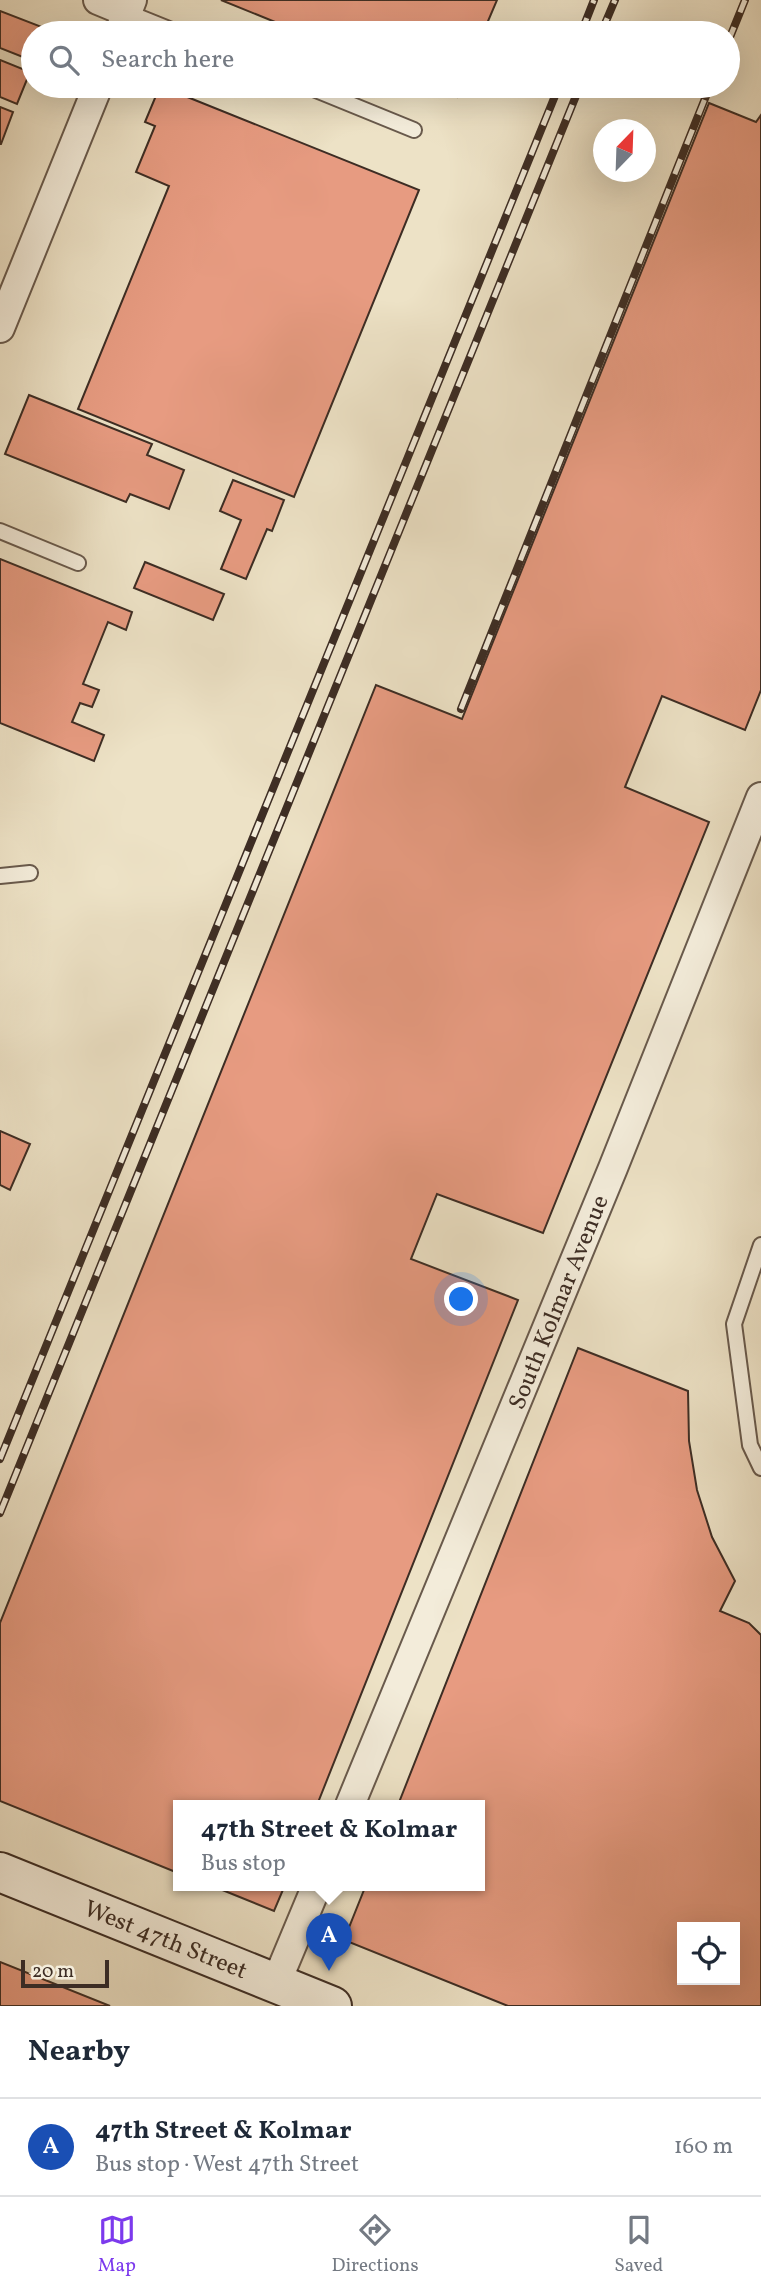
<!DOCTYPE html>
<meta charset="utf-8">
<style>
:root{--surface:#fff;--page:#f2f2f3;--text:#1f2937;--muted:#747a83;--line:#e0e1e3;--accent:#7c3aed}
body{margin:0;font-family:Vollkorn,serif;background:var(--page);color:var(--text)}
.controls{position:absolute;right:21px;bottom:21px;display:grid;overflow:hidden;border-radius:0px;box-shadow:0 7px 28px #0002}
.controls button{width:63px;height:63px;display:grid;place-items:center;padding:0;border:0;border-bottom:2px solid var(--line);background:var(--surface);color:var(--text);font:35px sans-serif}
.compass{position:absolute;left:593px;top:119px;width:63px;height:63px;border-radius:50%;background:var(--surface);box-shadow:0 7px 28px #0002;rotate:23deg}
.scale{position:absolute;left:21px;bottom:18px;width:88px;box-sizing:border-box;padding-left:7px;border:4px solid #3d2d24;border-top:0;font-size:19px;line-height:24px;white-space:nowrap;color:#3d2d24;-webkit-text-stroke:5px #f3ecda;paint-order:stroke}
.you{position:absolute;left:462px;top:1300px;width:24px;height:24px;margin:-18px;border:5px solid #fff;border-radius:50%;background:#1a73e8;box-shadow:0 0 0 10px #1a73e833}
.badge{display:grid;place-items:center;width:46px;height:46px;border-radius:50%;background:var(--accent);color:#fff;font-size:23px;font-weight:700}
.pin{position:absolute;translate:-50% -58px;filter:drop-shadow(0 2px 4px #0008)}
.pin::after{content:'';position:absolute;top:37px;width:24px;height:21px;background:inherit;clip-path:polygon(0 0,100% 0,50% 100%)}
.popup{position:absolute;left:173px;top:1800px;width:312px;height:91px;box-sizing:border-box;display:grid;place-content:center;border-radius:0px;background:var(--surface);filter:drop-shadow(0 2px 5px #0005);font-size:23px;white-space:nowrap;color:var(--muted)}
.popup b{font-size:26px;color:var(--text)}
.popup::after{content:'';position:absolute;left:50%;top:100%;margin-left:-14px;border:14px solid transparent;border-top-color:var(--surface)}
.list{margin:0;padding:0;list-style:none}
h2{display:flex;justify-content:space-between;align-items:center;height:91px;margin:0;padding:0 28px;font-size:30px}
h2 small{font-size:23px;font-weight:400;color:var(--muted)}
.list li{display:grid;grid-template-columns:46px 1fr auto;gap:21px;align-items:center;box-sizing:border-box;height:98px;padding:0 28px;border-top:2px solid var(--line)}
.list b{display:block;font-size:26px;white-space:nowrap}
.list p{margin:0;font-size:23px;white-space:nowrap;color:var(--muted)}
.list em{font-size:23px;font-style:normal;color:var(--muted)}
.icon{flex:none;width:38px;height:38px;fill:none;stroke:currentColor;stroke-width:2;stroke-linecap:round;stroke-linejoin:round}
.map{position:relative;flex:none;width:761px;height:2006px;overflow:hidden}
.search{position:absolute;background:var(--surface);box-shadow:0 7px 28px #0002;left:21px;right:21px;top:21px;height:77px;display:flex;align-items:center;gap:18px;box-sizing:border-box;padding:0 24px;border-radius:38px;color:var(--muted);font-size:26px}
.sheet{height:189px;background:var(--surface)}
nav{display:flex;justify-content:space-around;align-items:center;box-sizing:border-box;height:98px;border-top:2px solid var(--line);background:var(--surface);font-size:19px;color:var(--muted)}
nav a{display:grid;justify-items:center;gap:4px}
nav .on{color:var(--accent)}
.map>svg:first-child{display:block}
.building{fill:#e79b81;stroke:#3d2d24;stroke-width:2;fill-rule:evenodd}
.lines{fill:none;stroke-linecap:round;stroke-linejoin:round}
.service-casing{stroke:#695a4c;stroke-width:18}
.minor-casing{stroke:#695a4c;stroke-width:32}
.secondary-casing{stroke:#3d2d24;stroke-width:42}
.service{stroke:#f3ecda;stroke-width:14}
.minor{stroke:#f3ecda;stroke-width:28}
.secondary{stroke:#f3ecda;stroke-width:38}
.rail-casing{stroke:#3d2d24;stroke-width:8}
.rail{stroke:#f3ecda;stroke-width:5;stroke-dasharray:16;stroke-linecap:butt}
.labels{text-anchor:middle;stroke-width:5;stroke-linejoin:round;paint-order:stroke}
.street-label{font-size:24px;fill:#3d2d24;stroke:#f3ecda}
</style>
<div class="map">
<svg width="761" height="2006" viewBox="0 0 761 2006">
<rect width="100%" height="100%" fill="#ede2c6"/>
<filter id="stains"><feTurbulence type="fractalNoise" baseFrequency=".00286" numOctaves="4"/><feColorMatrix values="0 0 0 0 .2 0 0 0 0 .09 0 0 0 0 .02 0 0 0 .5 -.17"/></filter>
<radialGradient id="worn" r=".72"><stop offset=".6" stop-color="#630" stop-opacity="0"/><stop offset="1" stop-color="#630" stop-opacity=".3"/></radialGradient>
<!-- building -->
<g class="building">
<polygon points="221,0 497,0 483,33 302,33"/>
<polygon points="0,11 47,29 46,33 33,33 33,61 0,48"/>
<polygon points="0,60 30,72 17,104 0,97"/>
<polygon points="160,86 419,190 294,497 78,409 169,186 136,172 155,126 145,122"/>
<polygon points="429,86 462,86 457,97"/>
<polygon points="709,103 756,122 761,115 761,690 745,730 662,696 625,787 709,822 543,1233 437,1194 411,1259 518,1300 317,1805 178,1805 178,1873 0,1801 0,1623 376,685 462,719"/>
<polygon points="0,107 13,112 1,144 0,144"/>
<polygon points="29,395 152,444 147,455 184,470 169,509 130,494 126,502 5,454"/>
<polygon points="233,480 284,500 272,531 267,529 246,579 221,569 241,520 220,511"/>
<polygon points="0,559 132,612 126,630 108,622 83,684 99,690 92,707 80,703 72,722 104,735 94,761 0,723"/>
<polygon points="145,562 224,594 213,620 134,588"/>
<polygon points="0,1131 30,1144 10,1190 0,1185"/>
<path d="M578 1348 688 1391 689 1441 697 1490 712 1537 735 1581 720 1611 749 1623 761 1635V2006H508L344 1940 366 1885H480V1805H398ZM682 1927H735V1980H682Z"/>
<polygon points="210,1885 285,1885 274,1911"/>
<polygon points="0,1962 110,2006 0,2006"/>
</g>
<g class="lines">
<!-- service casing -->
<g class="service-casing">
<g id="service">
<polyline points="127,12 179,33"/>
<polyline points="306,86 414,130"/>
<polyline points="0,531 78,563"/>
<polyline points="0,876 30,873"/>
<polyline points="761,1245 734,1324 750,1445 761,1468"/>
</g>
</g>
<!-- minor casing -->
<g class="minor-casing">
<g id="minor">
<polyline points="98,0 127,12"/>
<polyline points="119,33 132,0"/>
<polyline points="0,328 98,86"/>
<polyline points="350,1805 613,1168 761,797"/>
<polyline points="276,1983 317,1885"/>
</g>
</g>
<!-- secondary casing -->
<g class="secondary-casing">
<polyline id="secondary" points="0,1872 332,2006"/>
</g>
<!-- service -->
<use href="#service" class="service"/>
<!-- minor -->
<use href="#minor" class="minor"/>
<!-- secondary -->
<use href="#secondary" class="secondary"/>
<!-- rail casing -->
<g class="rail-casing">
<g id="rail">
<polyline points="581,33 594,0"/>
<polyline points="601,33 615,0"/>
<polyline points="728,42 745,0"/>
<polyline points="461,709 710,86"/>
<polyline points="0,1459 559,86"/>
<polyline points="0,1513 580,86"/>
</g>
</g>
<!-- rail -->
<use href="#rail" class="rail"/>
</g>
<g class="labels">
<!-- street labels -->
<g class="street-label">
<text transform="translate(558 1302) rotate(-68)" y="8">South Kolmar Avenue</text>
<text transform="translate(166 1939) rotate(22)" y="8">West 47th Street</text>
</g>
</g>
<rect width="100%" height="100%" filter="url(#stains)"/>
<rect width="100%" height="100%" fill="url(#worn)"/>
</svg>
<div class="controls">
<button><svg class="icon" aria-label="locate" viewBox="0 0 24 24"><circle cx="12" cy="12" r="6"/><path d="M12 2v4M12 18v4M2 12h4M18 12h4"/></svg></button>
</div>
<svg class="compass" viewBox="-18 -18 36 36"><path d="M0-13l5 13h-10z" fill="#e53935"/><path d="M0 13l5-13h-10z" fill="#747a83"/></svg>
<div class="scale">20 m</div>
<div class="you"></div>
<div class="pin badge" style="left:329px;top:1971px;background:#1a4fb4">A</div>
<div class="popup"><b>47th Street &amp; Kolmar</b>Bus stop</div>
<div class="search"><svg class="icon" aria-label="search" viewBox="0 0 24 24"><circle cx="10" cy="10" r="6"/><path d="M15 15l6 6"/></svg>Search here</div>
</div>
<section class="sheet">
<h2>Nearby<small></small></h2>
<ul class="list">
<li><span class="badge" style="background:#1a4fb4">A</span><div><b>47th Street &amp; Kolmar</b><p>Bus stop · West 47th Street</p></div><em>160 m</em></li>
</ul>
</section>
<nav>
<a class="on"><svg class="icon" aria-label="map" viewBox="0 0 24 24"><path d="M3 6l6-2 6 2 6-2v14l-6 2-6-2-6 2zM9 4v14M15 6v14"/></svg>Map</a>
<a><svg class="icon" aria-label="directions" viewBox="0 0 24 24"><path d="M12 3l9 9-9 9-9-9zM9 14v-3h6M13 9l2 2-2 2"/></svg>Directions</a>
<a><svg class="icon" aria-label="saved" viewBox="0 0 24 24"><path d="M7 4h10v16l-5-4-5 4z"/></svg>Saved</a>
</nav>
